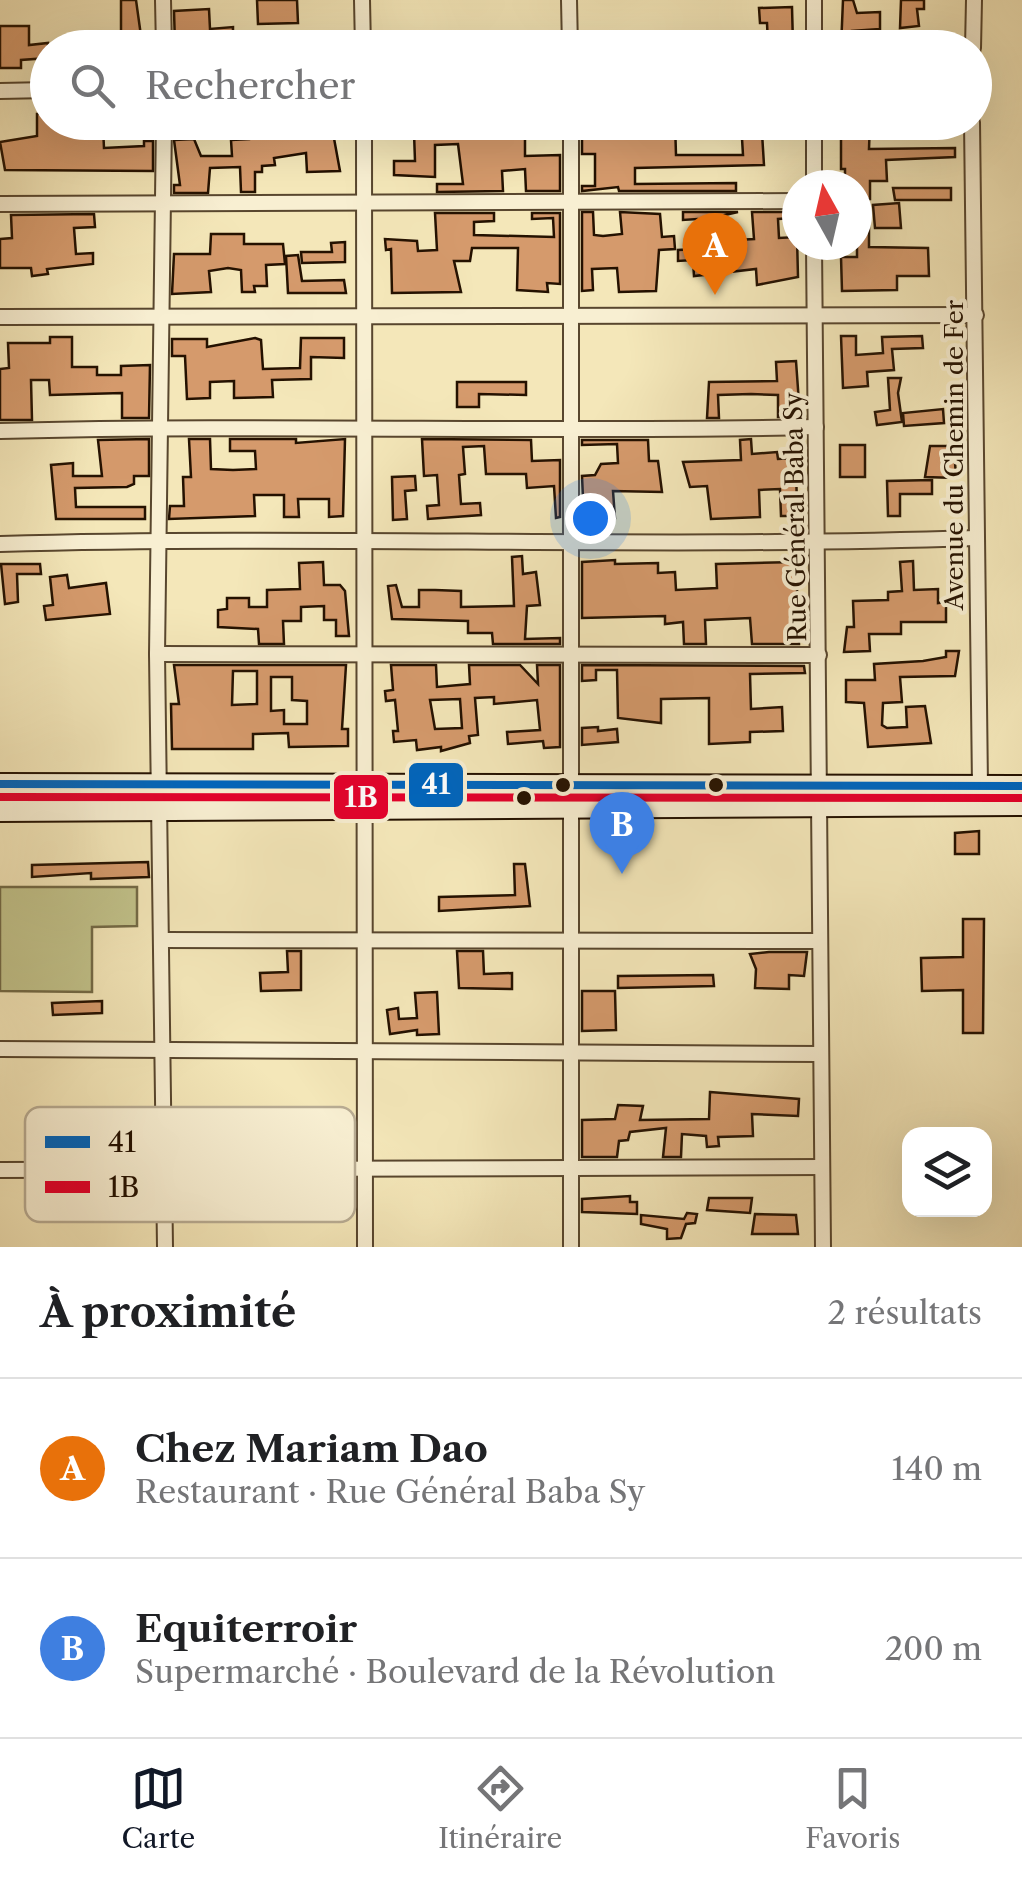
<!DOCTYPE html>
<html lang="fr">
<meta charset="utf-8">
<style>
:root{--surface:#fff;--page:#f2f2f2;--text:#202124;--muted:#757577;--line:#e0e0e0;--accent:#111827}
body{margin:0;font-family:"Libre Caslon Text",serif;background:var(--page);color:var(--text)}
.controls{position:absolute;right:30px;bottom:30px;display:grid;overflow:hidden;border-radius:20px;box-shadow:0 10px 40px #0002}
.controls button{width:90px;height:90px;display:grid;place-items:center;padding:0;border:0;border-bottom:2px solid var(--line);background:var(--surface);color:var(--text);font:50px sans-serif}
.compass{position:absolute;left:782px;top:170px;width:90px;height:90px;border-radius:50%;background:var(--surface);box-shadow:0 10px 40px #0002;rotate:352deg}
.you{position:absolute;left:590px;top:518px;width:35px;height:35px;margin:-25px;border:8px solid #fff;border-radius:50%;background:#1a73e8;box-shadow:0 0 0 15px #1a73e833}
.badge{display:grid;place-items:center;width:65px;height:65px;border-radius:50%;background:var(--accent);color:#fff;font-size:32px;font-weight:700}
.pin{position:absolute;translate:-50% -82px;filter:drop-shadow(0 2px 5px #0008)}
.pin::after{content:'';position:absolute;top:52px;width:35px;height:30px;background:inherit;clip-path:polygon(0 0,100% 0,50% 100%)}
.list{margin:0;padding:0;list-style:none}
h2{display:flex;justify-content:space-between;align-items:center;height:130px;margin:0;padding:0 40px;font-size:42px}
h2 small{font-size:32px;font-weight:400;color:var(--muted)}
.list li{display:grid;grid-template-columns:65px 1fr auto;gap:30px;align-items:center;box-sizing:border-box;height:180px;padding:0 40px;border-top:2px solid var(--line)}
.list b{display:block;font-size:38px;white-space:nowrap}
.list p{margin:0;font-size:32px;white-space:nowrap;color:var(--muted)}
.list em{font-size:32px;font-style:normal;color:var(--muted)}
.icon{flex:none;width:55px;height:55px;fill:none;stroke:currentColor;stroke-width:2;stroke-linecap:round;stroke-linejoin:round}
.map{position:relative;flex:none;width:1022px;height:1247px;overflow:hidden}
.search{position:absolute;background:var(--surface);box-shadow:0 10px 40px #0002;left:30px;right:30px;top:30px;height:110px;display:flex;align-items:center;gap:25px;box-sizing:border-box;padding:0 35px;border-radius:55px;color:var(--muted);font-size:38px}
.sheet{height:490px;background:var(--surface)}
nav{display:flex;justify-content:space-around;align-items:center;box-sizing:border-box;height:140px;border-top:2px solid var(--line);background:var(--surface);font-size:28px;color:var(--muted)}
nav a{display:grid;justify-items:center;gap:5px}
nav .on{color:var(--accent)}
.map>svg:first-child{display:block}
.green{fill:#c2c38b;stroke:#736a46;stroke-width:2.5}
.building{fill:#d59a6c;stroke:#241100;stroke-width:2.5;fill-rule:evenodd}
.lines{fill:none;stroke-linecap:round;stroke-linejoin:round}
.street-casing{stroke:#58462e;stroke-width:18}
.secondary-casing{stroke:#241100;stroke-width:24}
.street{stroke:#f8efd2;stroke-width:14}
.secondary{stroke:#f8efd2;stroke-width:20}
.bus-1-casing{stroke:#f8efd2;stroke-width:15}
.bus-2-casing{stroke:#f8efd2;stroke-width:15}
.bus-1{stroke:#0065bd;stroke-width:8}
.bus-2{stroke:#e4002b;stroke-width:8}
.bus-dot{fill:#241100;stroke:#f8efd2;stroke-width:4}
.labels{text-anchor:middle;stroke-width:8;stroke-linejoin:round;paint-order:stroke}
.street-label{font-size:25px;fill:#241100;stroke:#f8efd2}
.key{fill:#f8efd2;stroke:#b8ac93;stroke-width:2.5}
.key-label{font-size:28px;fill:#241100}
.line-badge{stroke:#f8efd2;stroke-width:4}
.badge-label{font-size:28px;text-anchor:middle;font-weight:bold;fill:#fff}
</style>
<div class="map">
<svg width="1022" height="1247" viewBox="0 0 1022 1247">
<rect width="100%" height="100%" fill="#f4e7b9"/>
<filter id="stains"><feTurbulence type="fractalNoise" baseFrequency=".002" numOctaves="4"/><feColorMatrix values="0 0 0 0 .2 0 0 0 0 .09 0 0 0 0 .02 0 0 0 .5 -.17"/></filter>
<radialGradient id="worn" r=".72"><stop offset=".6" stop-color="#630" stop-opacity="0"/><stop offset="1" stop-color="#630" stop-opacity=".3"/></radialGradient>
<!-- green -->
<polygon class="green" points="0,887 137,887 137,926 92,927 92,992 0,991"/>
<!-- building -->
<g class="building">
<polygon points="121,0 136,0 142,43 121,44"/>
<polygon points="257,0 297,0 298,23 258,24"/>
<polygon points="843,0 853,0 857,13 880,12 880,29 852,31 852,48 841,48"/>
<polygon points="901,0 924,0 924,9 917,9 919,26 900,28"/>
<polygon points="792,7 793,44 768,45 767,23 760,23 759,8"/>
<polygon points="209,9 210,29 233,27 233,39 175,44 174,11"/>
<polygon points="0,26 29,26 29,45 48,43 48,58 21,60 21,68 0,68"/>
<polygon points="48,113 48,122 72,122 72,129 103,127 104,148 144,146 144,141 153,141 153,171 5,170 0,142 37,136 37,114"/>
<polygon points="248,122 331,122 340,171 307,172 306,153 274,158 275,165 262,166 262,172 255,172 255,192 241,192 240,167 210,168 208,193 174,193 174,185 180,185 174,140 194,139 201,156 232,156 231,140 249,139"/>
<polygon points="423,122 435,122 435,130 472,128 473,135 525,130 525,156 560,155 560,191 526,191 525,169 502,171 503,191 437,192 437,184 463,184 458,144 435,145 435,177 394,175 394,161 415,161 414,133 423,133"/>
<polygon points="593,122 675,122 676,155 743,155 741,122 754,122 755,134 762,133 764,165 635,168 635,184 736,183 736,191 619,191 618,187 582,191 582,186 595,186 595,154 582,154 582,134 593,134"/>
<polygon points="841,122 870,122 869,149 955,148 955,157 886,160 887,181 870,181 870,199 857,200 857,185 845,185 845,169 841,169"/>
<polygon points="893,188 951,188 951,200 895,200"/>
<polygon points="899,203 901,228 875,228 873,205"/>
<polygon points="582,212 593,212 594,235 603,236 622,234 620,212 660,214 662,237 674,236 675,249 659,250 656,291 619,292 617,268 592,269 593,290 582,291"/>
<polygon points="683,212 738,212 716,217 717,241 754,239 752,212 793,212 793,218 778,219 779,238 797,237 798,277 757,285 756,269 694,276 693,260 678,261 678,250 698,249 697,219 683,220"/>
<polygon points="435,213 494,213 494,221 474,222 474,235 554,237 553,218 532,219 532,213 560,213 560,284 547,283 548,292 517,290 518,248 472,248 470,261 454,261 461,292 392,293 391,249 386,250 385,239 417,241 418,251 437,250"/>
<polygon points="94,214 95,227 74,228 76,254 93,253 93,264 47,269 48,274 32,276 31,268 0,268 0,239 12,238 11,215"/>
<polygon points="857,220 869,220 869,247 928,248 929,276 897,276 897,290 842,291 841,257 857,257"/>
<polygon points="211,234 244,234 244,244 283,244 285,264 266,265 267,286 254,286 255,292 242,292 241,270 228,268 209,271 211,292 172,294 174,254 210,254"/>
<polygon points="345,242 345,262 302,263 301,252 332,252 331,243"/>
<polygon points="298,255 302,281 344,280 346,293 288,293 286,256"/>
<polygon points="841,336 856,336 856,355 883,353 882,337 922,336 923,348 892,349 894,370 867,372 868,386 843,388"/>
<polygon points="50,337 72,337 72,367 97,367 97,375 121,375 121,366 150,365 149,418 122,418 122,393 50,395 49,380 31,380 32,420 0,420 0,369 9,368 8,343 50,343"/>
<polygon points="255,338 261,340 263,369 300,368 301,338 344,338 344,358 311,357 311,379 272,380 273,397 234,398 234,381 210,382 210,398 187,399 185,356 172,356 172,339 207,339 207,347"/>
<polygon points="796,361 800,417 778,417 778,395 751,394 718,395 719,418 707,418 709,382 777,381 776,362"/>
<polygon points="888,378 901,378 898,393 902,422 877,425 875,412 890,410"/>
<polygon points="457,382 526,382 526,395 479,394 479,407 457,407"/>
<polygon points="943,409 944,423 904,426 903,413"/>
<polygon points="149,439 149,476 134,476 134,484 127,487 75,488 76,507 145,507 145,519 56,519 51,465 73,463 73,476 102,476 98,440"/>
<polygon points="189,439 210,439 211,469 233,470 256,469 255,451 230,451 230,439 296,439 296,443 345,439 343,516 329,517 329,499 298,499 299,517 284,517 284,495 254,495 255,516 169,519 170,506 184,506 183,477 191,477"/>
<polygon points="422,439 531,440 532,461 560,460 560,517 556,518 554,486 527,488 526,474 486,474 484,446 463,447 465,474 459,475 461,504 480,503 481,515 428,519 427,506 439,505 437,475 424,476"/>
<polygon points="751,439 752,454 777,452 778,459 796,458 797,516 781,516 780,489 759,490 760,517 711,519 707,486 690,487 683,462 741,460 740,440"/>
<polygon points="582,440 648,440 649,461 658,461 662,492 613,491 615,518 584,520 582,476 595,475 601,464 618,463 617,444 582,445"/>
<rect x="840" y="445" width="25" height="32"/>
<polygon points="930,446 954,446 956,478 925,477"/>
<polygon points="415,476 416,490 405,491 407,519 393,520 392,477"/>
<polygon points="932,480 932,494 900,494 900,516 888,516 887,481"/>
<polygon points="522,556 523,574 536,572 540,605 527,606 525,639 560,638 560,644 493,644 492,633 468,633 468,621 392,619 388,586 396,585 402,607 419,607 419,590 435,590 461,591 461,607 514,606 512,557"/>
<polygon points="615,560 615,564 658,563 658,573 675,572 676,590 717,588 716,564 796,562 799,644 752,644 750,618 705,620 706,644 684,644 683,622 665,624 665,616 582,618 582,562"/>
<polygon points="913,561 914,590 938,589 938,603 946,602 946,622 901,622 901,634 869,634 870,651 844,652 847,627 854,627 853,601 888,600 888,592 902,591 900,562"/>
<polygon points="323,562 324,585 340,585 345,591 349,636 336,636 336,620 324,620 324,606 301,607 301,621 283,621 284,644 259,644 258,629 218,627 218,610 227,609 227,598 249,598 249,607 267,607 267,590 300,589 299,563"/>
<polygon points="1,564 40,564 41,574 17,574 18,602 5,604"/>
<polygon points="67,575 69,588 106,583 110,614 46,620 44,606 53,605 50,577"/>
<polygon points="946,651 959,651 955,676 900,677 902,702 883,703 882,725 887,728 907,727 906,707 925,706 931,743 868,747 864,703 846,702 846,680 875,680 874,664 923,661 946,657"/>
<path d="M174 665H346L342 729H348V746L289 747 288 733 253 734V749H172L171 704H179ZM233 671H257V704L232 705ZM271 677H292V700L307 701V724H284V710L271 711Z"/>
<path d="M391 665H436L437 687 470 684 469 665H520L538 684 537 665H560V747L544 748 543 741 508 744 507 732 540 730 537 700 494 704V697L475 698 478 735 469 736 470 743 441 751V747L417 750 416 740 394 742 393 731H398L395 700 386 701 385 691 393 690ZM460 699 462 728 435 729 430 700Z"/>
<polygon points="582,665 804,666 805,673 750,674 751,709 782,707 783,731 750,732 750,742 709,744 709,698 661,699 661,723 618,718 617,670 596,670 596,680 582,681"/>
<polygon points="598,727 598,731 617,729 618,742 582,745 582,728"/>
<polygon points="979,831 979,854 955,854 955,833"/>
<polygon points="148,862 149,877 91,879 91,873 32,877 32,865"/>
<polygon points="514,864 525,864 530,906 439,911 439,897 515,895"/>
<polygon points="963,919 984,919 983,1033 963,1033 963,990 922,991 921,958 963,957"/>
<polygon points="287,951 301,951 301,990 261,991 260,973 288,972"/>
<polygon points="457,951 483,951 484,974 512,973 512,989 459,988"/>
<polygon points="769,952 807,952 804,976 789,975 789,989 755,988 756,969 750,954"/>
<polygon points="713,975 714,986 618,988 618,976"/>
<polygon points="582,991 615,991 616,1030 582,1031"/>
<polygon points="437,992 439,1034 417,1035 417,1030 390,1034 387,1010 398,1008 399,1019 417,1018 415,993"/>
<polygon points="102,1001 102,1013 53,1015 52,1003"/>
<polygon points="710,1092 799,1099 798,1116 752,1114 753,1136 718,1137 719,1146 707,1147 706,1136 682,1134 681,1157 663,1157 666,1128 630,1132 628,1140 619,1141 617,1157 582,1157 582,1120 615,1119 618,1105 643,1106 640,1120 709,1119"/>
<polygon points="630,1196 630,1202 637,1202 637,1214 582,1212 582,1199"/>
<polygon points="709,1198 752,1198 750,1213 707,1210"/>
<polygon points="687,1213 697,1214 695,1223 686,1224 681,1238 667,1239 667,1229 641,1224 641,1215 684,1219"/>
<polygon points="755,1214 796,1215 798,1234 752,1234"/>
</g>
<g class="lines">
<!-- street casing -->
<g class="street-casing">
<g id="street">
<polyline points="163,0 164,48"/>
<polyline points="362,0 363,48"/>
<polyline points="569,0 570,48"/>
<polyline points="814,0 814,48"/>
<polyline points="973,48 974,0"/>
<polyline points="0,91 48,90"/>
<polyline points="164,122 157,654 165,1247"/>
<polyline points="364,122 365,1247"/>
<polyline points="571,122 571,1247"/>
<polyline points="972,122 980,786"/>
<polyline points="814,185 814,122"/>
<polyline points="0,204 797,201"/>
<polyline points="814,245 823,1247"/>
<polyline points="0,317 976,315"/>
<path d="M0 431C272 424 544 433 816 427"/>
<path d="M0 544C325 535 651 549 976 538"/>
<polyline points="157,654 819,655"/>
<polyline points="163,940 820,941"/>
<polyline points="0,1049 820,1054"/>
<polyline points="0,1170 822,1167"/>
</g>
</g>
<!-- secondary casing -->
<g class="secondary-casing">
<g id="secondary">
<polyline points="0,784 1022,786"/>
<polyline points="0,811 1022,805"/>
</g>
</g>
<!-- street -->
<use href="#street" class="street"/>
<!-- secondary -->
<use href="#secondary" class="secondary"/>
<!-- bus-1 casing -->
<g class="bus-1-casing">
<polyline id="bus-1" points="0,784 1022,786"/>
</g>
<!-- bus-2 casing -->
<g class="bus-2-casing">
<polyline id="bus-2" points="0,797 1022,798"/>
</g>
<!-- bus-1 -->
<use href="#bus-1" class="bus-1"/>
<!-- bus-2 -->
<use href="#bus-2" class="bus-2"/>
</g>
<!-- markers -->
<g class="bus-dot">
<circle cx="563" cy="785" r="9"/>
<circle cx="716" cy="785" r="9"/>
<circle cx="524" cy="798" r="9"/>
</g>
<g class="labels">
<!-- street labels -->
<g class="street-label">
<text transform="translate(954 455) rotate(-90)" y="9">Avenue du Chemin de Fer</text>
<text transform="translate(795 517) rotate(-91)" y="9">Rue Général Baba Sy</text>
</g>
</g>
<!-- legend -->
<rect x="25" y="1107" width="330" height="115" rx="15" class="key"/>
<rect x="45" y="1136" width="45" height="12" fill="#0065bd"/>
<rect x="45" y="1181" width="45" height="12" fill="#e4002b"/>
<g class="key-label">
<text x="108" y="1152">41</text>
<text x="108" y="1197">1B</text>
</g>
<g class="line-badge">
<rect x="407" y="761" width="58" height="48" rx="10" fill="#0065bd"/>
<rect x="332" y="773" width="58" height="48" rx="10" fill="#e4002b"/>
</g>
<g class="badge-label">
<text x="436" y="794">41</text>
<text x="361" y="807">1B</text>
</g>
<rect width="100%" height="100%" filter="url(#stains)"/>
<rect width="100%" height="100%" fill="url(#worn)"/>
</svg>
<div class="controls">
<button><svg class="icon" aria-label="layers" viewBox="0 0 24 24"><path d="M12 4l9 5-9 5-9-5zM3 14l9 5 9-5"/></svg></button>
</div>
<svg class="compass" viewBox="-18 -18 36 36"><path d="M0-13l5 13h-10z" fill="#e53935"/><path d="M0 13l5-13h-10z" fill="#757577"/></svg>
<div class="you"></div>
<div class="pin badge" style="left:715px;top:295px;background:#e8710a">A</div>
<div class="pin badge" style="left:622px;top:874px;background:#3f7fe0">B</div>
<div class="search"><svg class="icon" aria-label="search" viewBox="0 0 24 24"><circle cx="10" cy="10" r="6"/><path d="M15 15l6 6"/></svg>Rechercher</div>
</div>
<section class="sheet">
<h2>À proximité<small>2 résultats</small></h2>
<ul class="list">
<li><span class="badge" style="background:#e8710a">A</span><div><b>Chez Mariam Dao</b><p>Restaurant · Rue Général Baba Sy</p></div><em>140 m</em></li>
<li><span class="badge" style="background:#3f7fe0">B</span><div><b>Equiterroir</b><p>Supermarché · Boulevard de la Révolution</p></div><em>200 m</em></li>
</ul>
</section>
<nav>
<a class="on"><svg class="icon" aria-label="map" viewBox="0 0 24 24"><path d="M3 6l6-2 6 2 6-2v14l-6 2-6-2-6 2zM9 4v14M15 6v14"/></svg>Carte</a>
<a><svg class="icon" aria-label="directions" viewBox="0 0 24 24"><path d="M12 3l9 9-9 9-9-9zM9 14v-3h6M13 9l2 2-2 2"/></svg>Itinéraire</a>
<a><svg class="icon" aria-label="saved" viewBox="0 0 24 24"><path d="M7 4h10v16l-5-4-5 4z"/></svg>Favoris</a>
</nav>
